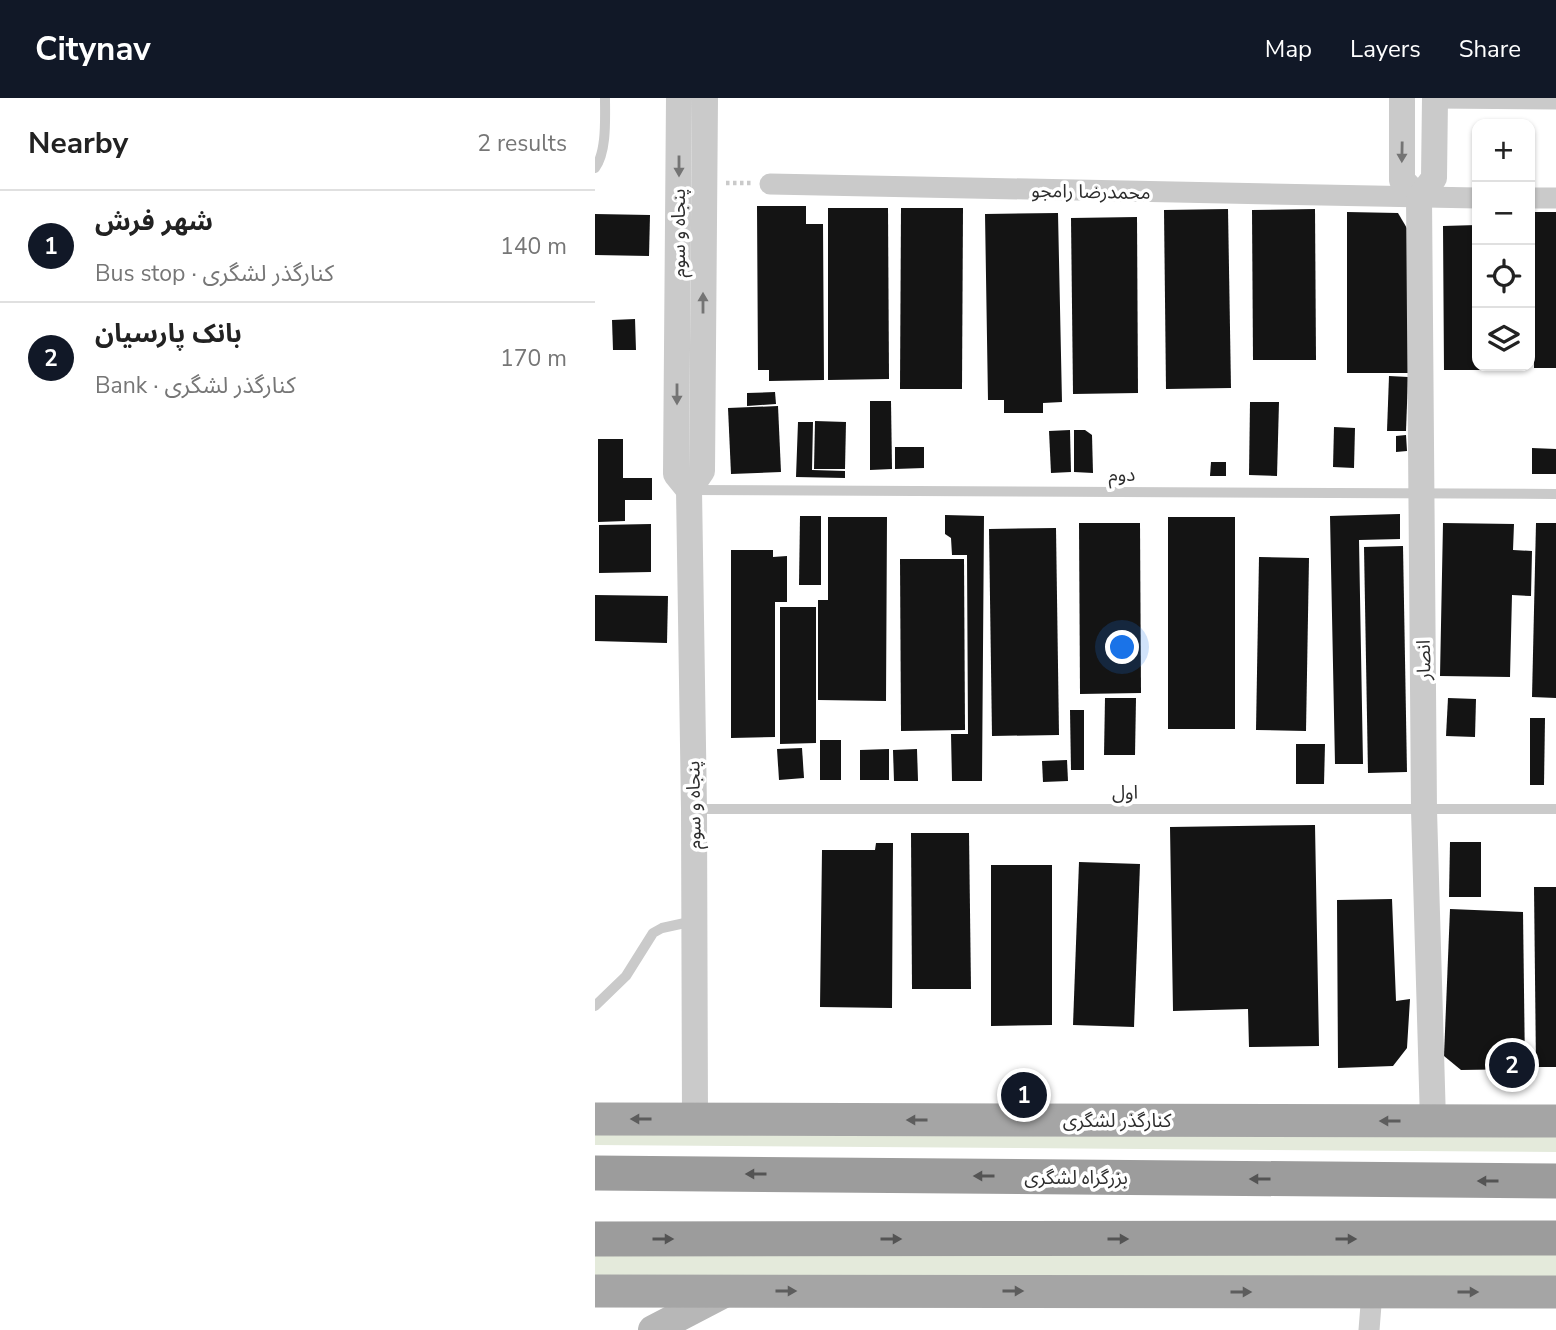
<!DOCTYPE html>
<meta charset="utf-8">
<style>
:root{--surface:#fff;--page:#f6f6f6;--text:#222;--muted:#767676;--line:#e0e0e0;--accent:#111827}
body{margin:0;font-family:"Nunito Sans","Noto Sans Arabic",sans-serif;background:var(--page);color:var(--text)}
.controls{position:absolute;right:21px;top:21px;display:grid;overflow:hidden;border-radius:14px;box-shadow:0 2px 5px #0004}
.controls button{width:63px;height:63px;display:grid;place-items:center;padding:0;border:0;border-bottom:2px solid var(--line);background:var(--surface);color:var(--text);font:35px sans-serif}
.you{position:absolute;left:528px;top:550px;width:24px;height:24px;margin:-18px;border:5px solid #fff;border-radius:50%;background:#1a73e8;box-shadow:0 0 0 10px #1a73e833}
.badge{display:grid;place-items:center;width:46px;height:46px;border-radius:50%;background:var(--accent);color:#fff;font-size:23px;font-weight:700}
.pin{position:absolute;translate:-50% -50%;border:4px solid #fff;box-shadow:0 2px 7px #0006}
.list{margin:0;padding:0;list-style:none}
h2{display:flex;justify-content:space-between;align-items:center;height:91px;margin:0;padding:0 28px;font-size:30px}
h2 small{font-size:23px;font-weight:400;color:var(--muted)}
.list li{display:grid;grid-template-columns:46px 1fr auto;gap:21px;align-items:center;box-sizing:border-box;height:112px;padding:0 28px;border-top:2px solid var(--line)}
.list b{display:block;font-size:26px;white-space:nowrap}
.list p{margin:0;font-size:23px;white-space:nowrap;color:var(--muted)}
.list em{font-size:23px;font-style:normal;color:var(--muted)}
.icon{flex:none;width:38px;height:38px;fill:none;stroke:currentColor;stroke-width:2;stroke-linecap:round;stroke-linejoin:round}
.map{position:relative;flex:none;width:961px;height:1232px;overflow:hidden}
header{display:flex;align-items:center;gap:42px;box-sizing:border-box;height:98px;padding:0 35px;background:var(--accent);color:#fff}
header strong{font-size:33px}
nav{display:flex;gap:38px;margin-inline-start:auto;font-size:24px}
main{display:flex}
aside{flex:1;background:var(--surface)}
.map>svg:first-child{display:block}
.green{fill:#e4eadb}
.building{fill:#141414}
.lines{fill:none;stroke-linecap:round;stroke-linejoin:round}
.path{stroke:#cacaca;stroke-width:4.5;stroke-dasharray:3.5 3.5;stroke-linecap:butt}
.service{stroke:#cacaca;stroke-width:10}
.minor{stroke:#cacaca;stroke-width:21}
.tertiary{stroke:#cacaca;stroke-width:26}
.secondary{stroke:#b7b7b7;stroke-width:30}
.primary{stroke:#a5a5a5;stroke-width:33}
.trunk{stroke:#9c9c9c;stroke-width:35}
.oneway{fill:#747474}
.oneway2{fill:#5d5d5d}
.oneway3{fill:#545454}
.labels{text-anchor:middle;stroke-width:7;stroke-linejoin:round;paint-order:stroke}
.street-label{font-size:19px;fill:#2d2d2d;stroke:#fff}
</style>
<header>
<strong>Citynav</strong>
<nav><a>Map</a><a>Layers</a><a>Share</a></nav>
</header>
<main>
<aside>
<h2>Nearby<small>2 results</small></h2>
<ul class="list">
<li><span class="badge">1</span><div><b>شهر فرش</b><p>Bus stop · کنارگذر لشگری</p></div><em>140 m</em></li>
<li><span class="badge">2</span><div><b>بانک پارسیان</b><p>Bank · کنارگذر لشگری</p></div><em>170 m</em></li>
</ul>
</aside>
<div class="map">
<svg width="961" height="1232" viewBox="0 0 961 1232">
<rect width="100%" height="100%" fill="#fff"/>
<!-- green -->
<g class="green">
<polygon points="0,1032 961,1034 961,1054 0,1047"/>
<polygon points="0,1154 961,1156 961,1180 0,1179"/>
</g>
<!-- building -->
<g class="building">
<polygon points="162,108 211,108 211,126 228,126 229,282 174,283 174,272 163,272"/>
<polygon points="233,110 293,110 294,281 233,282"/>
<polygon points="306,110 368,110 367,291 305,291"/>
<polygon points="633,111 636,290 571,291 569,112"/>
<polygon points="720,111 721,262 658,262 657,112"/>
<polygon points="752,114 803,115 813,132 814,275 752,275"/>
<polygon points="938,114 961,114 961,270 939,270"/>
<polygon points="463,115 467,304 448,305 448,315 409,315 409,302 393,302 390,116"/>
<polygon points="0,116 55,117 54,158 0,157"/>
<polygon points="542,119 543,295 478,296 476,120"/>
<polygon points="882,127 882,268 911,268 911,272 849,272 848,128"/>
<polygon points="40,221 41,252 18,252 17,222"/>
<polygon points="794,278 813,279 811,333 792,333"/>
<polygon points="180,294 181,306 152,308 152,295"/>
<polygon points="275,303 296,303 297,371 275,372"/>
<polygon points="655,304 684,304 682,378 654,377"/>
<polygon points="183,308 186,374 136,376 133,310"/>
<polygon points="220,323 251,324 250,371 219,371"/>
<polygon points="203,324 218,324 217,372 250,373 250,380 201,379"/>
<polygon points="739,329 760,330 759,370 738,369"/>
<polygon points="475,332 476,374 456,375 454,333"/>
<polygon points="479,332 490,332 497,337 498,375 479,374"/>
<polygon points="811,337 812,353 801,354 801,338"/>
<polygon points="3,341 28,341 28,380 57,380 57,402 30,402 30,423 3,424"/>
<polygon points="300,349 329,349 329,370 300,371"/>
<polygon points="937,350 961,351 961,376 937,376"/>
<polygon points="616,364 631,364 631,378 615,378"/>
<polygon points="805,416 805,441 764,442 768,666 740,666 735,418"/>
<polygon points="350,417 389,418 387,683 357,683 356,636 373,636 372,457 357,457 356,440 350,436"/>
<polygon points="205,418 226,418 226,487 204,487"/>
<polygon points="233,419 292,419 291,603 223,602 223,502 233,502"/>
<rect x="573" y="419" width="67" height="212"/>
<polygon points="484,425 545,425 546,595 485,596"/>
<polygon points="848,425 919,426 918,452 937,453 936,498 917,497 915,579 845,578"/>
<polygon points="941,425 961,425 961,600 937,599"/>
<polygon points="56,426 56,474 4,475 4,427"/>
<polygon points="461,430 464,637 397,638 394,431"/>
<polygon points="808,448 812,674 773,675 769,449"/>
<polygon points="136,452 178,452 178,459 192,458 192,504 180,504 180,639 136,640"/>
<polygon points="664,459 714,460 711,633 661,632"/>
<polygon points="305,461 369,461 370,632 306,633"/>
<polygon points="0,497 73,498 72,545 0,543"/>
<polygon points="185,509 221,509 221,645 185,646"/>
<polygon points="510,600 541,600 540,657 509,657"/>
<polygon points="853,600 881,601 880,639 851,638"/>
<polygon points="475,612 489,612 489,672 476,672"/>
<polygon points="935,620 950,620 949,687 935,687"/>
<rect x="225" y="642" width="21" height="40"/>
<polygon points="701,646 730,646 729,686 701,686"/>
<polygon points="207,650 209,680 184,682 182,651"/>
<polygon points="294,651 294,682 265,682 265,652"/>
<polygon points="322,651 323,683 299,683 298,652"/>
<polygon points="472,662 473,683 448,684 447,663"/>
<polygon points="720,727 724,948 654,949 653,911 578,913 575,729"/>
<polygon points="316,735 374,735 376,891 317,891"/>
<polygon points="855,744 886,744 886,799 854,799"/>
<polygon points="281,745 298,745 297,910 225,909 227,752 280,752"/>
<polygon points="484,764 545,766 539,929 478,927"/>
<polygon points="396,767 457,767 457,927 396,928"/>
<polygon points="939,789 961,789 961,969 941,969"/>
<polygon points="797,801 801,903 815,901 812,950 798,968 743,970 742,802"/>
<polygon points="855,811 928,814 930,971 866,972 849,958"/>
</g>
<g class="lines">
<!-- path -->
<polyline class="path" points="131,85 157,85"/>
<!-- service -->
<g class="service">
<path d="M0 70C12 54 10 20 10 0"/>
<polyline points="96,392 961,396"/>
<polyline points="99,711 961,711"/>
<polyline points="0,908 31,878 58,835 67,830 99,823"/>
</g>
<!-- minor -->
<g class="minor">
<polyline points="840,0 961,1"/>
<polyline points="175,86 882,100"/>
<polyline points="935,100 961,100"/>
<polyline points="774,1232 777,1194"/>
</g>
<!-- tertiary -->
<g class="tertiary">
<polyline points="84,0 81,376 94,392"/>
<polyline points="807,0 807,82 824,100"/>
<polyline points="100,1021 99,711 94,392 107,373 110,0"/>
<polyline points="838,1023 829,712 824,100 839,80 840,0"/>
</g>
<!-- secondary -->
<polyline class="secondary" points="58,1232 133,1193"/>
<!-- primary -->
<g class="primary">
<polyline points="0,1021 961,1023"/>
<polyline points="0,1193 961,1194"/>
</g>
<!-- trunk -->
<g class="trunk">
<polyline points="0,1075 961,1083"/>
<polyline points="0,1141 961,1140"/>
</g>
</g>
<!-- one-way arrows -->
<defs><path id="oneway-solid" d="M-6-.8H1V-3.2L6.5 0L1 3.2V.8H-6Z" transform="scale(1.75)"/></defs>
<g class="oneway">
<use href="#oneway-solid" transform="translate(807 54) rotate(91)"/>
<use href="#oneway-solid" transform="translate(84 68) rotate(90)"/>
<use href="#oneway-solid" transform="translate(108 205) rotate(-90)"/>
<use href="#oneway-solid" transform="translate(82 296) rotate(90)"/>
</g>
<g class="oneway2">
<use href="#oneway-solid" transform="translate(46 1021) rotate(-180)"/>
<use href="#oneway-solid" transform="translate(322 1022) rotate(-180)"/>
<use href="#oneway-solid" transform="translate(795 1023) rotate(-180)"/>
<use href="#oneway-solid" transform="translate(191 1193)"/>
<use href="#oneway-solid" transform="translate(418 1193)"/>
<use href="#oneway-solid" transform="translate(646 1194)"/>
<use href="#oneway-solid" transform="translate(873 1194)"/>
</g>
<g class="oneway3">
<use href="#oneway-solid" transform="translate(161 1076) rotate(-180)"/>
<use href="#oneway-solid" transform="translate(389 1078) rotate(-180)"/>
<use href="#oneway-solid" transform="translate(665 1081) rotate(-180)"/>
<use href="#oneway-solid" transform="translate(893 1083) rotate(-180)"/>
<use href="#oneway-solid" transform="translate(68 1141)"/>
<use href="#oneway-solid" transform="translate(296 1141)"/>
<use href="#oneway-solid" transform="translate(523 1141)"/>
<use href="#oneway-solid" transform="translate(751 1141)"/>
</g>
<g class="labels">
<!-- street labels -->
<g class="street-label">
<text transform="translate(496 93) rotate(1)" y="7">محمدرضا رامجو</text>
<text transform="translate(83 135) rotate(-90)" y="7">پنجاه و سوم</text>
<text x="527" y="383">دوم</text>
<text transform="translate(828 562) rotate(-91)" y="7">انصار</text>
<text x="530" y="701">اول</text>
<text transform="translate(98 707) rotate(-91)" y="7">پنجاه و سوم</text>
<text x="522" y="1029">کنارگذر لشگری</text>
<text x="481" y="1086">بزرگراه لشگری</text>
</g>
</g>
</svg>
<div class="controls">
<button>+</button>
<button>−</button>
<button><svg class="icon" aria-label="locate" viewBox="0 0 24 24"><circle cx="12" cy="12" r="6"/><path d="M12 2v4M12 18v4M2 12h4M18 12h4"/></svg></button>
<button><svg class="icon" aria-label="layers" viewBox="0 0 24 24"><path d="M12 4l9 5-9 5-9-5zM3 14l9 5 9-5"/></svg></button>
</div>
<div class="you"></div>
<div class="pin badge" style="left:429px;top:997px">1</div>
<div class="pin badge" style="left:917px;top:967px">2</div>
</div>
</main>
